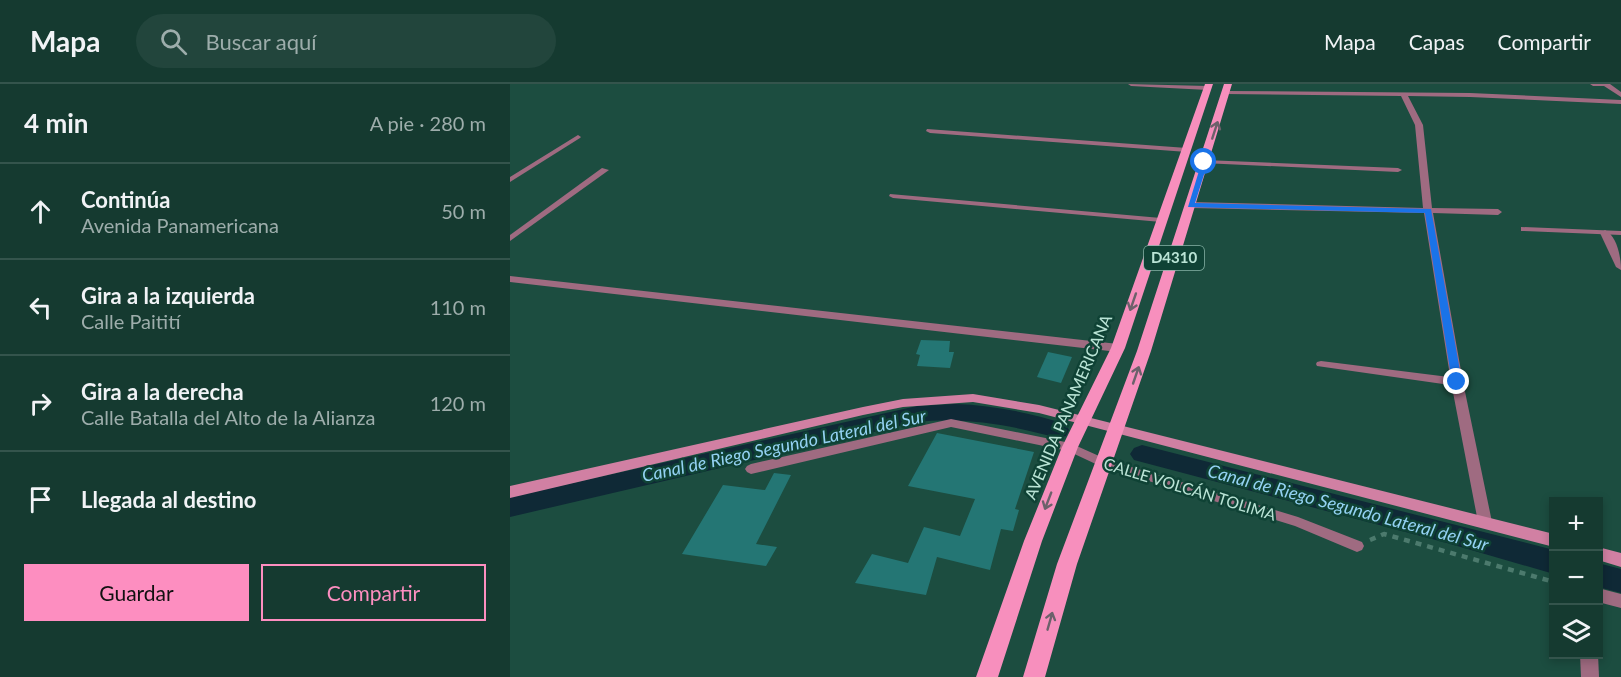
<!DOCTYPE html>
<html lang="es">
<meta charset="utf-8">
<style>
:root{--surface:#153a30;--page:#22453c;--text:#f1f3f6;--muted:#9dadab;--line:#34544c;--accent:#fd8ec0}
body{margin:0;font-family:Lato,sans-serif;background:var(--page);color:var(--text)}
.controls{position:absolute;right:18px;bottom:18px;display:grid;overflow:hidden;border-radius:0px;box-shadow:0 3px 9px #0003}
.controls button{width:54px;height:54px;display:grid;place-items:center;padding:0;border:0;border-bottom:2px solid var(--line);background:var(--surface);color:var(--text);font:30px sans-serif}
.stop{position:absolute;width:18px;height:18px;margin:-14px;border:4px solid #1a73e8;border-radius:50%;background:#fff}
.stop.end{background:#1a73e8;border-color:#fff;box-shadow:0 2px 6px #0008}
.list{margin:0;padding:0;list-style:none}
h2{display:flex;justify-content:space-between;align-items:center;height:78px;margin:0;padding:0 24px;font-size:26px}
h2 small{font-size:20px;font-weight:400;color:var(--muted)}
.list li{display:grid;grid-template-columns:39px 1fr auto;gap:18px;align-items:center;box-sizing:border-box;height:96px;padding:0 24px;border-top:2px solid var(--line)}
.list b{display:block;font-size:22px;white-space:nowrap}
.list p{margin:0;font-size:20px;white-space:nowrap;color:var(--muted)}
.list em{font-size:20px;font-style:normal;color:var(--muted)}
.actions{display:flex;gap:12px;padding:18px 24px}
.actions a{flex:1;padding:14px 0;border:2px solid var(--accent);border-radius:0px;text-align:center;font-size:21px;color:var(--accent)}
.actions .main{background:var(--accent);color:#111}
.icon{flex:none;width:33px;height:33px;fill:none;stroke:currentColor;stroke-width:2;stroke-linecap:round;stroke-linejoin:round}
.map{position:relative;flex:none;width:1111px;height:593px;overflow:hidden}
header{display:flex;align-items:center;gap:36px;box-sizing:border-box;height:84px;padding:0 30px;background:var(--surface);border-bottom:2px solid var(--line)}
header strong{font-size:28px}
nav{display:flex;gap:33px;margin-inline-start:auto;font-size:21px}
.search{width:420px;height:54px;background:var(--page);display:flex;align-items:center;gap:15px;box-sizing:border-box;padding:0 21px;border-radius:33px;color:var(--muted);font-size:22px}
main{display:flex}
aside{flex:1;background:var(--surface)}
.map>svg:first-child{display:block}
.lines{fill:none;stroke-linecap:round;stroke-linejoin:round}
.canal{fill:#0f2936;fill-rule:evenodd}
.building{fill:#247674}
.path{stroke:#4c7a6d;stroke-width:4.5;stroke-dasharray:6 6;stroke-linecap:butt}
.lane{fill:#9f6b81;fill-rule:evenodd}
.street{fill:#9f6b81;fill-rule:evenodd}
.secondary{fill:#d180a3;fill-rule:evenodd}
.primary{fill:#f78fbd;fill-rule:evenodd}
.oneway{stroke:#6c616b}
.route{fill:#1a73e8}
.labels{text-anchor:middle;stroke-width:5;stroke-linejoin:round;paint-order:stroke}
.shield{fill:#0f4235;stroke:#87b3a6;stroke-width:1.5}
.shield-label{font-size:15px;font-weight:bold;fill:#bae4d6}
.street-label{font-size:16px;fill:#bae4d6;stroke:#0f4235}
.water-label{font-size:18px;font-style:italic;fill:#94d2f3;stroke:#0f4235}
</style>
<header>
<strong>Mapa</strong>
<div class="search"><svg class="icon" aria-label="search" viewBox="0 0 24 24"><circle cx="10" cy="10" r="6"/><path d="M15 15l6 6"/></svg>Buscar aquí</div>
<nav><a>Mapa</a><a>Capas</a><a>Compartir</a></nav>
</header>
<main>
<aside>
<h2>4 min<small>A pie · 280 m</small></h2>
<ul class="list">
<li><svg class="icon" aria-label="ahead" viewBox="0 0 24 24"><path d="M12 20V5M6 11l6-6 6 6"/></svg><div><b>Continúa</b><p>Avenida Panamericana</p></div><em>50 m</em></li>
<li><svg class="icon" aria-label="left" viewBox="0 0 24 24"><path d="M17 20v-9H6M10 6l-5 5 5 5"/></svg><div><b>Gira a la izquierda</b><p>Calle Paitití</p></div><em>110 m</em></li>
<li><svg class="icon" aria-label="right" viewBox="0 0 24 24"><path d="M7 20v-9h11M14 6l5 5-5 5"/></svg><div><b>Gira a la derecha</b><p>Calle Batalla del Alto de la Alianza</p></div><em>120 m</em></li>
<li><svg class="icon" aria-label="arrive" viewBox="0 0 24 24"><path d="M6 21V4h12l-3 4 3 4H6"/></svg><div><b>Llegada al destino</b></div></li>
</ul>
<div class="actions"><a class="main">Guardar</a><a>Compartir</a></div>
</aside>
<div class="map">
<svg width="1111" height="593" viewBox="0 0 1111 593">
<rect width="100%" height="100%" fill="#1c4d40"/>
<g class="lines">
<!-- canal -->
<g class="canal">
<path d="M445 320C483 321 520 329 556 340L559 346 556 352 548 354C500 341 457 333 407 338L0 433V413L407 322Z"/>
<polygon points="632,361 1044,466 1044,490 937,459 624,376 620,370 624,364"/>
<polygon points="1088,479 1111,485 1111,509 1088,503"/>
</g>
</g>
<!-- building -->
<g class="building">
<polygon points="411,256 440,257 439,268 444,268 440,284 407,282 410,271 406,270"/>
<polygon points="538,268 562,273 551,299 527,293"/>
<polygon points="427,349 524,368 505,425 509,426 503,447 491,445 480,486 427,473 416,511 345,499 362,470 398,479 414,443 450,452 465,415 398,402"/>
<polygon points="264,389 281,391 246,460 267,463 256,482 172,470 213,401 255,406"/>
</g>
<g class="lines">
<!-- path -->
<polyline class="path" points="860,456 874,450 1044,498"/>
<!-- lane -->
<g class="lane">
<polygon points="68,51 71,53 70,54 0,98 0,93"/>
<polygon points="694,76 888,84 892,86 888,88 692,79 692,77"/>
<polygon points="92,84 99,86 0,157 0,151"/>
<polygon points="380,110 651,134 655,136 651,138 383,114 379,112"/>
<polygon points="1011,143 1111,147 1111,151 1014,147 1011,147"/>
<polygon points="811,277 947,294 952,298 947,302 807,282 806,280 807,278"/>
<polygon points="441,335 560,359 598,376 788,433 852,458 854,462 852,466 847,468 785,442 590,382 558,367 441,343 241,390 237,388 235,385 237,382 241,380"/>
</g>
<!-- street -->
<g class="street">
<polygon points="618,0 698,2 701,4 698,6 621,2"/>
<polygon points="1080,0 1100,0 1111,8 1111,13 1094,2 1083,2"/>
<polygon points="717,7 960,9 1111,16 1111,20 960,13 898,12 913,41 922,124 988,125 992,128 988,131 923,129 953,298 982,438 980,442 975,444 970,442 968,438 941,298 914,129 681,124 677,121 681,118 913,124 905,41 891,12 715,10 715,8"/>
<polygon points="417,45 677,64 681,66 677,68 420,49 416,47"/>
<path d="M1095 146C1107 152 1111 173 1111 186L1106 183 1090 149Z"/>
<polygon points="0,192 608,260 614,264 608,268 0,198"/>
<polygon points="1088,504 1111,510 1111,524 1088,518"/>
<polygon points="1070,570 1088,570 1089,593 1071,593"/>
</g>
<!-- secondary -->
<g class="secondary">
<polygon points="463,310 529,321 1044,450 1044,463 529,329 463,318 393,323 353,331 0,414 0,402 353,323 393,315"/>
<polygon points="1088,463 1111,469 1111,483 1088,476"/>
</g>
<!-- primary -->
<g class="primary">
<polygon points="695,0 703,0 615,264 568,363 532,457 488,593 466,593 514,457 552,363 601,264"/>
<polygon points="714,0 722,0 641,267 567,480 535,593 513,593 547,480 627,267"/>
</g>
</g>
<!-- one-way arrows -->
<defs><path id="oneway-shaft" d="M-6 0H5M1.5-3L5.5 0L1.5 3" fill="none" stroke-width="1.6" stroke-linecap="round" stroke-linejoin="round" transform="scale(1.5)"/></defs>
<g class="oneway">
<use href="#oneway-shaft" transform="translate(705 46) rotate(-72)"/>
<use href="#oneway-shaft" transform="translate(623 218) rotate(109)"/>
<use href="#oneway-shaft" transform="translate(626 291) rotate(-71)"/>
<use href="#oneway-shaft" transform="translate(538 417) rotate(111)"/>
<use href="#oneway-shaft" transform="translate(540 537) rotate(-74)"/>
</g>
<!-- route -->
<polygon class="route" points="692,77 698,78 685,119 921,125 952,298 951,300 947,301 942,298 915,129 678,123"/>
<g class="labels">
<!-- shield labels -->
<rect class="shield" x="634" y="162" width="60" height="24" rx="4.5"/>
<g class="shield-label">
<text x="664" y="179">D4310</text>
</g>
<!-- street labels -->
<g class="street-label">
<text transform="translate(558 323) rotate(-67)" y="6">AVENIDA PANAMERICANA</text>
<text transform="translate(680 405) rotate(17)" y="6">CALLE VOLCÁN TOLIMA</text>
</g>
<!-- water labels -->
<g class="water-label">
<text transform="translate(274 362) rotate(-12)" y="6">Canal de Riego Segundo Lateral del Sur</text>
<text transform="translate(838 424) rotate(15)" y="6">Canal de Riego Segundo Lateral del Sur</text>
</g>
</g>
</svg>
<div class="controls">
<button>+</button>
<button>−</button>
<button><svg class="icon" aria-label="layers" viewBox="0 0 24 24"><path d="M12 4l9 5-9 5-9-5zM3 14l9 5 9-5"/></svg></button>
</div>
<div class="stop" style="left:694px;top:78px"></div>
<div class="stop end" style="left:947px;top:298px"></div>
</div>
</main>
